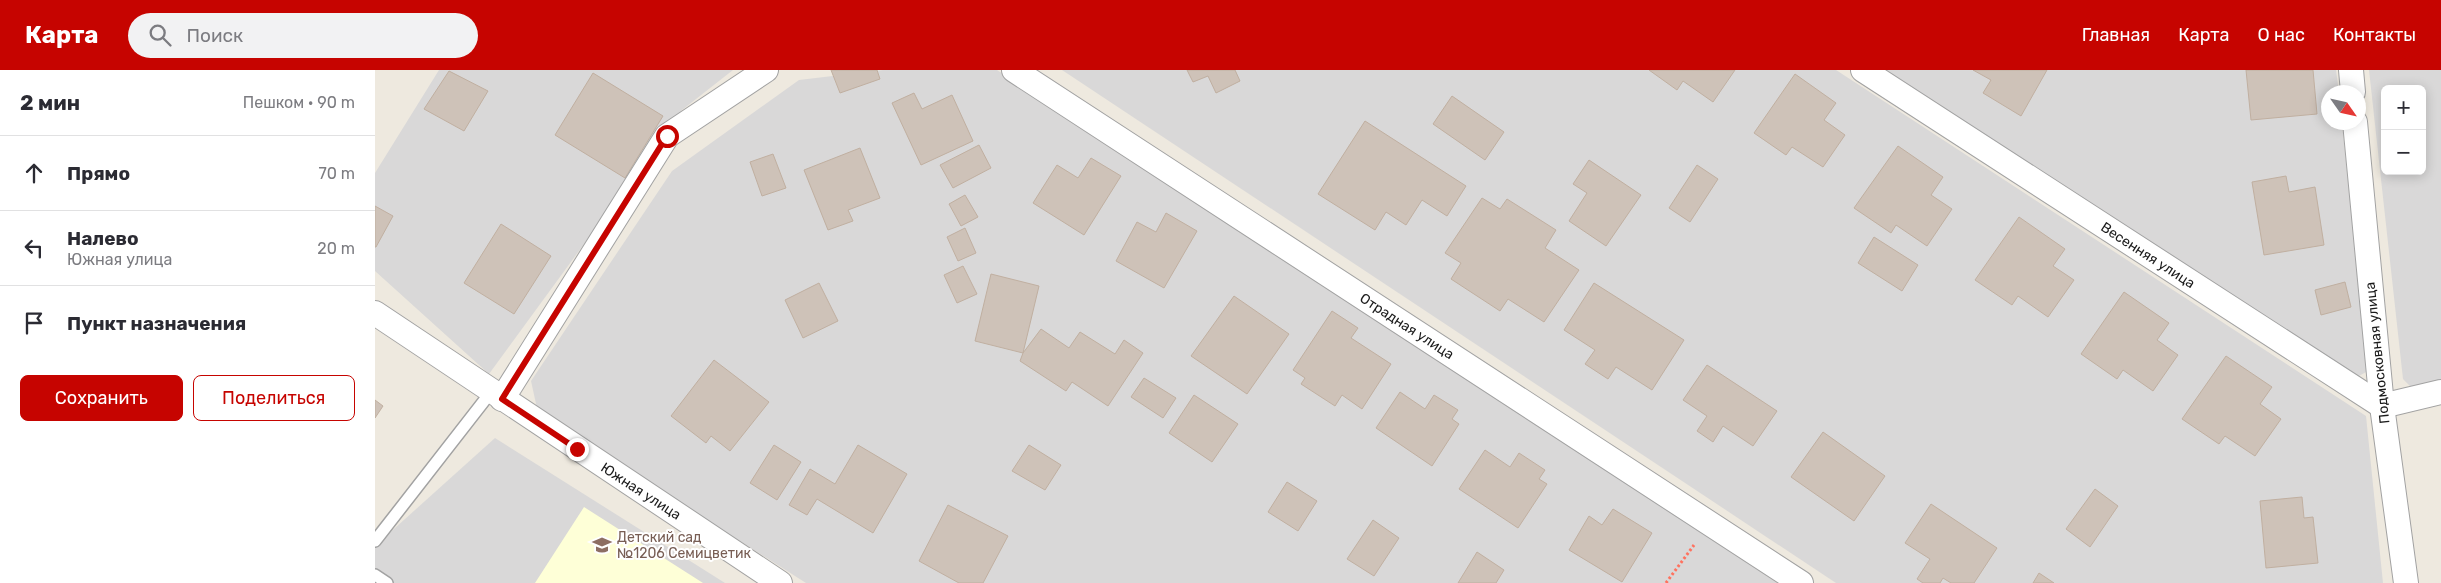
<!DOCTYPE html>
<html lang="ru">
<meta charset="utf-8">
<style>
:root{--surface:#fff;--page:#f2f2f3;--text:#2b2b33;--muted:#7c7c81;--line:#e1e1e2;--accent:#c60400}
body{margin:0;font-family:Rubik,sans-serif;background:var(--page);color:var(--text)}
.controls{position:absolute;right:15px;top:15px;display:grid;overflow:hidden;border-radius:8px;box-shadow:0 2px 12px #0003}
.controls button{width:45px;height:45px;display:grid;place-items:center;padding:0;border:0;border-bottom:1px solid var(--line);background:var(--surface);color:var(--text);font:25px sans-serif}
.compass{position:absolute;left:1946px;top:15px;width:45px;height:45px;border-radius:50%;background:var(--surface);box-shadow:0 2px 12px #0003;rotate:124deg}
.stop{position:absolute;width:15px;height:15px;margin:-11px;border:4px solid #c60400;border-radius:50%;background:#fff}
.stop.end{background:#c60400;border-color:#fff;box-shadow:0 1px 5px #0008}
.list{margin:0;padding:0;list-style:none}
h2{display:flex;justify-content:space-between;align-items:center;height:65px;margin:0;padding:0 20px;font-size:21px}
h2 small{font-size:16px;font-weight:400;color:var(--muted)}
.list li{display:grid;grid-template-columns:32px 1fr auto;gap:15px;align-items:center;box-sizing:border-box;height:75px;padding:0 20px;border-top:1px solid var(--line)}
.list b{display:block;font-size:19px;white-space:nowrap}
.list p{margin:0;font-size:16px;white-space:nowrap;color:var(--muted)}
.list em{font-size:16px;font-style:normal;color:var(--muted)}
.actions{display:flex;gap:10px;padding:15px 20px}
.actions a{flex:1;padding:11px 0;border:1px solid var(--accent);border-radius:8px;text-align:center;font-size:18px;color:var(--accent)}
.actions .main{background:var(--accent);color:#fff}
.icon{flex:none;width:28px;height:28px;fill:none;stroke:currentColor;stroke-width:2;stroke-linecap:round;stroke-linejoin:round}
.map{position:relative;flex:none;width:2066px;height:513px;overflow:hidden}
header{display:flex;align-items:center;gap:30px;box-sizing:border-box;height:70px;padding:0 25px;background:var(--accent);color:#fff}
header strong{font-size:24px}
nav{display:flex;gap:28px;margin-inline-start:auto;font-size:18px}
.search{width:350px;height:45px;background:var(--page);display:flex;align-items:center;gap:12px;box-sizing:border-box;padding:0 18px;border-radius:28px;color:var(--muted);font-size:19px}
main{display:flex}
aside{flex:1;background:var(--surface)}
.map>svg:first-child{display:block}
.residential{fill:#d9d8d8;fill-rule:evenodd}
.education{fill:#feffd7}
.building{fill:#cec2b8;stroke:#c0afa0}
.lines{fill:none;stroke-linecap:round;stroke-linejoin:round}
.lane-casing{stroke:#a2a2a2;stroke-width:14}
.street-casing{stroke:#a2a2a2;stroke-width:26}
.path{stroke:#ff725f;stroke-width:3;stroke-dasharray:2.5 2.5;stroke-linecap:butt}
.lane{stroke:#fff;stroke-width:11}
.street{stroke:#fff;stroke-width:24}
.route{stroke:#c60400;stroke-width:6}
.labels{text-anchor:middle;stroke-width:4;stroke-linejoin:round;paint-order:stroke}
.street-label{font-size:14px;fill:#1b1b1b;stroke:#fff}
.education-label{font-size:14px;fill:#785e54;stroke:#fff;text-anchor:start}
</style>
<header>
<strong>Карта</strong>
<div class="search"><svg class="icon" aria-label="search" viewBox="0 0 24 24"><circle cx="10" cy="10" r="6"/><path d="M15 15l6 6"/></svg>Поиск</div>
<nav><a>Главная</a><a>Карта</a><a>О нас</a><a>Контакты</a></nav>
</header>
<main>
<aside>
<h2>2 мин<small>Пешком · 90 m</small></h2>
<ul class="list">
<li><svg class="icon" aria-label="ahead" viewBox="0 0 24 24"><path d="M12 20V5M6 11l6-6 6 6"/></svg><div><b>Прямо</b></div><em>70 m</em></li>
<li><svg class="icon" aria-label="left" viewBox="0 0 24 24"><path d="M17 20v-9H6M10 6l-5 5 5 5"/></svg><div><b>Налево</b><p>Южная улица</p></div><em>20 m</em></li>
<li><svg class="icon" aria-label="arrive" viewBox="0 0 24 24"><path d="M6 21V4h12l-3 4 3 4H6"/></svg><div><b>Пункт назначения</b></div></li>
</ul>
<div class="actions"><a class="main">Сохранить</a><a>Поделиться</a></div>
</aside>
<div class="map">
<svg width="2066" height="513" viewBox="0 0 2066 513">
<rect width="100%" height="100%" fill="#eee9df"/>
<!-- residential -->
<g class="residential">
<polygon points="64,0 358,0 307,40 114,304 0,201 0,103"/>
<polygon points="508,0 622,0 1403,513 431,513 163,343 156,311 297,101 424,10"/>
<polygon points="687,0 1461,0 1991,346 2008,513 1461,513"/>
<polygon points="1504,0 1961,0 1964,22 1954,22 1954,52 1967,53 1993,301 1982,307"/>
<path d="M1994 0H2066V317L2038 319 2028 309ZM2010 19H2047V101H2010Z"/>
<polygon points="120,368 350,513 0,513 0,476"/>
</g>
<!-- education -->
<polygon class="education" points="209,437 328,513 160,513"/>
<!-- building -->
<g class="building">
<polygon points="456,0 502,0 505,9 465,23"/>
<polygon points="812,0 860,0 865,11 841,23 833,6 818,12"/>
<polygon points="1274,0 1360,0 1338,32 1308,11 1302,20"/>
<polygon points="1598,0 1672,0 1646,46 1608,23 1616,10"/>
<polygon points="1871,0 1938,0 1942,44 1876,50"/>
<polygon points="74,1 113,21 89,61 49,39"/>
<polygon points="218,3 288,46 250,108 180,65"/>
<polygon points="1420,4 1461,33 1449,50 1470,65 1448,97 1417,77 1411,85 1379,63"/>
<polygon points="539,23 547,39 577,25 598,71 546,95 517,33"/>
<polygon points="1077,26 1129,62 1110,90 1058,54"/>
<polygon points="990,51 1091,116 1072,146 1047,130 1031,155 1011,142 1000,160 943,124"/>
<polygon points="604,75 616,98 578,118 565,95"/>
<polygon points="1523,76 1568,107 1556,125 1577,139 1552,176 1521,155 1516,163 1479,138"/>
<polygon points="485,78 505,128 473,140 478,151 453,160 429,100"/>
<polygon points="398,84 411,118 387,126 375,92"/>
<polygon points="716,88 746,106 709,165 658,133 682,95 703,108"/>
<polygon points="1214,90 1266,125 1231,176 1194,151 1212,123 1198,114"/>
<polygon points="1322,95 1343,109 1315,152 1294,138"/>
<polygon points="1911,106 1914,122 1940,117 1949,175 1889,185 1877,112"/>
<polygon points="590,125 603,147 586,156 574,134"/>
<polygon points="1107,128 1125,139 1132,129 1181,160 1170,178 1204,200 1169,252 1133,229 1125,241 1076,209 1086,193 1070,183"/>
<polygon points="0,136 18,146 1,177 0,177"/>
<polygon points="791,143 822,161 789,218 741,191 762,152 781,162"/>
<polygon points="1644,147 1690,179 1678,196 1699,210 1673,247 1643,226 1637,235 1600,210"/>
<polygon points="126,154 176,186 139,244 89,213"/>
<polygon points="590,158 601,183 583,191 572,167"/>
<polygon points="1499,167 1543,195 1527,221 1483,193"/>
<polygon points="588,196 602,224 582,233 569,205"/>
<polygon points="616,204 664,216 648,283 600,271"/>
<polygon points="1970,212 1976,237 1946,245 1940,220"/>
<polygon points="444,213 463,251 428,268 410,230"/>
<polygon points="1219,213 1309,270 1277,320 1241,297 1233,309 1210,294 1220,280 1189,260"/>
<polygon points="1749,222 1794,253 1782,270 1803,285 1778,321 1748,300 1742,309 1706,284"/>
<polygon points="859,226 914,264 872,324 816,286"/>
<polygon points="957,241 983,258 976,268 1016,294 987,339 967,325 960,336 926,314 930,308 918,300"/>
<polygon points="666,259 694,278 705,262 740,284 749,270 768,283 733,336 697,312 691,321 645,291 648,283"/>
<polygon points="1851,286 1897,317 1885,334 1906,349 1880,386 1850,366 1844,374 1807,349"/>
<polygon points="339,290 394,332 355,381 336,366 331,373 296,346"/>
<polygon points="1332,295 1402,341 1378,376 1348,356 1338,372 1322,361 1332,346 1308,330"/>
<polygon points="769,308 801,328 788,348 756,327"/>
<polygon points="1025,322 1050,339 1059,325 1083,340 1077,349 1084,354 1057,396 1001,358"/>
<polygon points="819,325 863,354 837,392 794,363"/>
<polygon points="0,330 8,336 0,348"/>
<polygon points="1448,362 1510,406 1479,451 1416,407"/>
<polygon points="399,375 426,392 402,430 375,413"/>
<polygon points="483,375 532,404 498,463 442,429 432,445 414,435 435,399 460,414"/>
<polygon points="654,375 686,395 670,420 637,401"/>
<polygon points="1110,380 1135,397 1144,383 1170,400 1164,409 1172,414 1143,458 1084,419"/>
<polygon points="912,412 942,431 923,461 893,442"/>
<polygon points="1720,419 1743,436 1715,477 1691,459"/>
<polygon points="1927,427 1929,448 1938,447 1943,493 1891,498 1885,431"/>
<polygon points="1556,434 1622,478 1599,513 1576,513 1568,508 1565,513 1548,513 1542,509 1555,489 1530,473"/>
<polygon points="573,435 633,466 608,513 584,513 544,491"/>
<polygon points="1238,439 1277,463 1247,512 1194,480 1214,446 1227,455"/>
<polygon points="998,450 1024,468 999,506 972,489"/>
<polygon points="1102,482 1129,500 1121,513 1083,513"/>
<polygon points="1664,503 1679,513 1658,513"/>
</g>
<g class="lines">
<!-- lane casing -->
<g class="lane-casing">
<g id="lane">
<polyline points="0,471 116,322"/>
<polyline points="0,505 12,513"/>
</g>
</g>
<!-- street casing -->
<g class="street-casing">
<g id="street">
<polyline points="639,0 1426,513"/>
<polyline points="1488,0 2007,336 2066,322"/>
<polyline points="1976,0 1978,22"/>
<polyline points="1980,52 2007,336 2031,513"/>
<polyline points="0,243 405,513"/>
<polyline points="127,329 292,66 391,0"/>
</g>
</g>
<!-- path -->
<polyline class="path" points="1291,513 1319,475"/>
<!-- lane -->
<use href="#lane" class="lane"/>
<!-- street -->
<use href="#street" class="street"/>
</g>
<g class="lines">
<!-- route -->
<polyline class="route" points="202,379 127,329 292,66"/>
</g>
<!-- icons -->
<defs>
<g id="school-bare" transform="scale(1.5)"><path d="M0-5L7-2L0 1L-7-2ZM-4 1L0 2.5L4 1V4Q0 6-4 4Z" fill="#8d6e63" stroke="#fff" stroke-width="2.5" paint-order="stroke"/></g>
</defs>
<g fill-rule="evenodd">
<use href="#school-bare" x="227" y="475"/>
</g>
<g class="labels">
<!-- street labels -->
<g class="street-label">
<text transform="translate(1773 185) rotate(33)" y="5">Весенняя улица</text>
<text transform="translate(1032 256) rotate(33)" y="5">Отрадная улица</text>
<text transform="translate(2002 283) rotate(-96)" y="5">Подмосковная улица</text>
<text transform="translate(266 421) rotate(33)" y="5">Южная улица</text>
</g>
<!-- education labels -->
<g class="education-label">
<text x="242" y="472">Детский сад<tspan x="242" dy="16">№1206 Семицветик</tspan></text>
</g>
</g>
</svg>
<div class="controls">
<button>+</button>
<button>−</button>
</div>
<svg class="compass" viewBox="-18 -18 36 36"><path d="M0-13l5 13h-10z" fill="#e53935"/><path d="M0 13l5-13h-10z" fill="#7c7c81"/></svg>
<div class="stop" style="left:292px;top:66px"></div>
<div class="stop end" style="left:202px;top:379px"></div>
</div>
</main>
